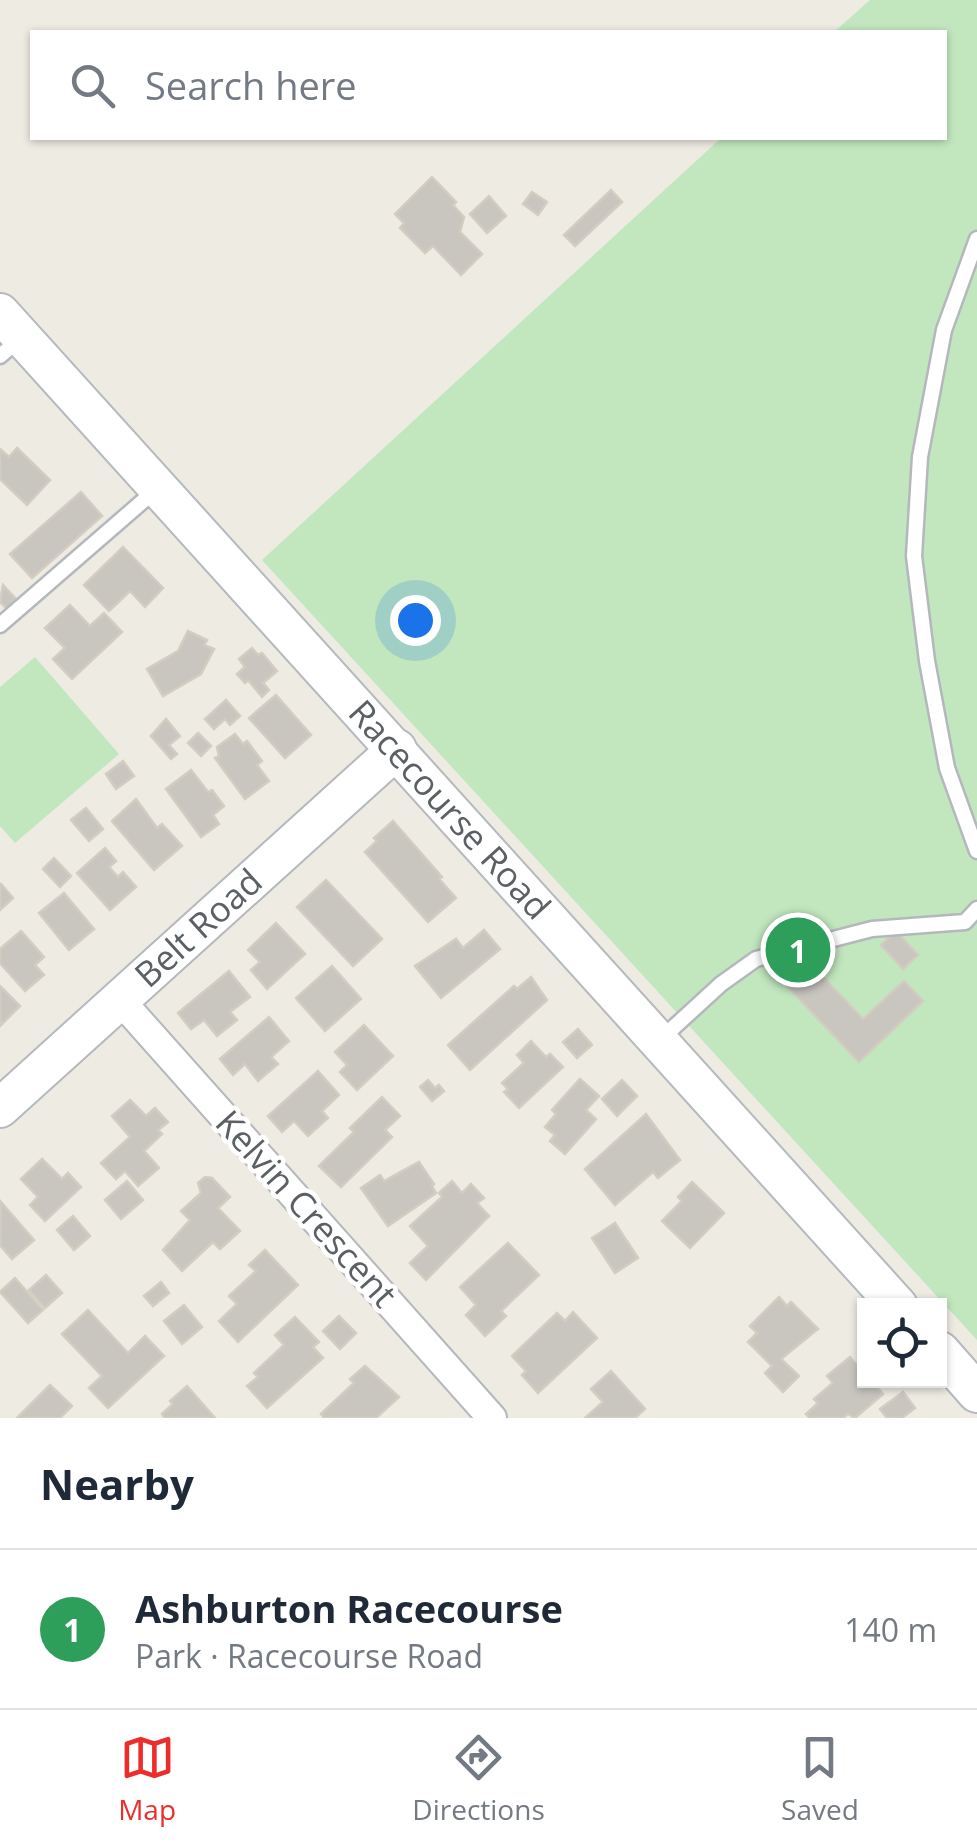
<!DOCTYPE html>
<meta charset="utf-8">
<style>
:root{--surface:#fff;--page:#f6f6f7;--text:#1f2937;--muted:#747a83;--line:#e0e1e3;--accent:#ec2d2b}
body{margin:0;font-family:"Open Sans",sans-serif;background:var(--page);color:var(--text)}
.controls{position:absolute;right:30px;bottom:30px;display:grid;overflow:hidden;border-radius:0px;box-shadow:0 2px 8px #0004}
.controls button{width:90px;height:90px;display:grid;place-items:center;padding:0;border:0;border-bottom:2px solid var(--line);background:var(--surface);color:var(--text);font:50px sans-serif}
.you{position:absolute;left:415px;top:620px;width:35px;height:35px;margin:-25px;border:8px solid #fff;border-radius:50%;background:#1a73e8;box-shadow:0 0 0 15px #1a73e833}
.badge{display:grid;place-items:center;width:65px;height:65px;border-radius:50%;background:var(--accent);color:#fff;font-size:32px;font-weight:700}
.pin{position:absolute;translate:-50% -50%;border:5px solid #fff;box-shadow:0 2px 10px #0006}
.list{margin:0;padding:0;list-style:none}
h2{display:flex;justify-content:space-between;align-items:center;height:130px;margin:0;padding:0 40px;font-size:42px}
h2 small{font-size:32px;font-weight:400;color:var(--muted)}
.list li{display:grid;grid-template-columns:65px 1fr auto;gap:30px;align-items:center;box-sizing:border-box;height:160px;padding:0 40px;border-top:2px solid var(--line)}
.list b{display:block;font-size:38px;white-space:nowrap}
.list p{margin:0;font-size:32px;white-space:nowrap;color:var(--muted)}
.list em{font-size:32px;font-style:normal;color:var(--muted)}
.icon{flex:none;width:55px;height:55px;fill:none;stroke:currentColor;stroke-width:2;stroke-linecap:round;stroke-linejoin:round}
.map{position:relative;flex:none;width:977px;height:1418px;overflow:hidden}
.search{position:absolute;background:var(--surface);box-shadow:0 2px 8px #0004;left:30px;right:30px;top:30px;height:110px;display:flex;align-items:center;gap:25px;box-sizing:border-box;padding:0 35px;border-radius:0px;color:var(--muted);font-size:38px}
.sheet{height:290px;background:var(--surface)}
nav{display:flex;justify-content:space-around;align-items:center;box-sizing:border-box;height:140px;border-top:2px solid var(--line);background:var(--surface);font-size:28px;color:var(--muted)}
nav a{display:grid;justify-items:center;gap:5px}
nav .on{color:var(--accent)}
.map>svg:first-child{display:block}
.green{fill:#c2e7bf}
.building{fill:#c9c6c0;stroke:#d3ccc1;stroke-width:2.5}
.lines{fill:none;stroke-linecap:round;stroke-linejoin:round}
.lane-casing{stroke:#b4b7bb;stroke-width:19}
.street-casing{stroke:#b4b7bb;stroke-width:32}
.secondary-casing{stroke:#b5b9be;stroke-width:42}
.lane{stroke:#fff;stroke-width:14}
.street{stroke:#fff;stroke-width:28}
.secondary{stroke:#fff;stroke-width:38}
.labels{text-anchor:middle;stroke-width:9;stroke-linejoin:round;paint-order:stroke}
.street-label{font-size:35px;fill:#5b6064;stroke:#fff}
</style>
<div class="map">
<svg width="977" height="1418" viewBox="0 0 977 1418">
<rect width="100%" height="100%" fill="#eeebe3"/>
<!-- green -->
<g class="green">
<polygon points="870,0 977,0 977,1340 262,560 721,138 944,138 944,32 834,32"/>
<polygon points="35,657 119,754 15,843 0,826 0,687"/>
</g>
<!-- building -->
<g class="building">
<polygon points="432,177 456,202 453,205 464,217 460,232 482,254 461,275 433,246 425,253 400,228 404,223 395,214"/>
<polygon points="611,190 622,202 575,246 564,235"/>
<polygon points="532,192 547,202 538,215 523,204"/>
<polygon points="489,196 506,216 487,233 470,214"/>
<polygon points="17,448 50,480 27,505 0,479 0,449 9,457"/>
<polygon points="81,492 102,516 32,578 10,554"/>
<polygon points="123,547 163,588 145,607 130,591 109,611 84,585"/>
<polygon points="3,585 16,599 7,609 0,602"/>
<polygon points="70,605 90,626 104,613 122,632 72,679 53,659 65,648 45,628"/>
<polygon points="188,631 207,640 204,645 214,649 201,674 163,696 147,669 178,651"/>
<polygon points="252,648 258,655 262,653 277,671 263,683 269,690 262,697 248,680 245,683 237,674 245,667 239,659"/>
<polygon points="276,695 311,735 285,758 249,718"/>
<polygon points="226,700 240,716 230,725 225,719 214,729 205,719"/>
<polygon points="166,719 180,736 169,745 177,754 171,759 151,736"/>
<polygon points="198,733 211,746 201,756 188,743"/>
<polygon points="235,734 243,744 247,741 262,761 257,765 269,781 245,799 215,758 219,756 217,747"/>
<polygon points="123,761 134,776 116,789 106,774"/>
<polygon points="191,770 208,792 212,790 224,806 213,815 219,824 201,837 166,789"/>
<polygon points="136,799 157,828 162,824 182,846 154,870 112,821"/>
<polygon points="86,808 103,829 89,841 71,820"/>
<polygon points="393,821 442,877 439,879 456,898 428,922 365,852 377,841 374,838"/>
<polygon points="105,848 116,861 109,867 118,877 123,872 136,887 110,910 77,873"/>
<polygon points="54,858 71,876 60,887 43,869"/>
<polygon points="326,880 382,939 353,966 297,907"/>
<polygon points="1,884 13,898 0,910 0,885"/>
<polygon points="64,893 94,929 69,950 39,913"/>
<polygon points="276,923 305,954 267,989 251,970 260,962 248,950"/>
<polygon points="484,930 500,949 441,998 415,966 456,939 463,948"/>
<polygon points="21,931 44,957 35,965 44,975 25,991 0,963 0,949"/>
<polygon points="896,931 918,955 903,969 881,945"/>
<polygon points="810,963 863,1019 904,981 923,1001 859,1062 787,986"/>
<polygon points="332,966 361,999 325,1031 296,998"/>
<polygon points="229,971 250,997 230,1012 237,1020 217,1036 204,1020 191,1029 178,1013"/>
<polygon points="531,977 547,1000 470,1070 448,1045 514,986 517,989"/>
<polygon points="0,986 20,1006 0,1026"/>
<polygon points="269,1017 289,1041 271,1057 278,1064 258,1081 245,1064 233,1075 220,1059"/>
<polygon points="364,1025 393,1056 357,1090 340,1072 347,1065 335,1052"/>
<polygon points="578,1029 592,1045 577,1058 563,1042"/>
<polygon points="531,1041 546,1057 550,1054 563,1067 519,1108 504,1092 508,1089 502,1083 524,1063 517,1055"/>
<polygon points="318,1071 339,1095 322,1111 328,1118 308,1136 294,1121 282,1132 268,1116"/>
<polygon points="580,1079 599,1096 586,1110 596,1119 565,1154 550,1141 555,1135 545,1127 556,1114 552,1110"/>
<polygon points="428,1080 435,1088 439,1085 444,1091 432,1101 420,1087"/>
<polygon points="622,1080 637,1096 617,1116 602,1099"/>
<polygon points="382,1097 400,1116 385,1130 392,1137 341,1187 319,1166 354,1132 350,1128"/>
<polygon points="130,1100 146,1116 155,1108 168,1122 158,1130 162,1134 144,1151 159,1168 138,1186 125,1171 116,1179 101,1163 130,1137 112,1116"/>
<polygon points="646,1114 680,1160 658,1178 653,1172 615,1205 585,1169"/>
<polygon points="42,1159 62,1179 68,1173 81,1187 45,1221 30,1205 38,1197 21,1179"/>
<polygon points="419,1162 434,1184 432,1186 436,1193 388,1226 361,1188 380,1175 384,1181"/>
<polygon points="205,1177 212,1178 230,1197 218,1208 240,1231 220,1249 213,1242 182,1271 163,1250 190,1220 181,1211 201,1193 198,1183"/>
<polygon points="127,1181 143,1200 121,1219 105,1200"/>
<polygon points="452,1181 462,1193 471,1184 484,1198 477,1203 489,1216 426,1280 410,1263 428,1246 410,1226 442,1197 439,1193"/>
<polygon points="692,1182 724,1213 690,1248 662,1221 682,1201 678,1197"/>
<polygon points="1,1202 34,1240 12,1259 0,1245"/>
<polygon points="73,1216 90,1236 74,1250 57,1230"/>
<polygon points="615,1223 638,1258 615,1273 592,1238"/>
<polygon points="508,1243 539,1275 501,1311 506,1316 485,1336 466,1315 476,1305 460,1287"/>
<polygon points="265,1250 298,1285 238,1342 219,1321 237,1304 229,1296 256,1271 249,1265"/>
<polygon points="46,1275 62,1293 45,1308 29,1290"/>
<polygon points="15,1278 43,1310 28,1323 0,1292"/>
<polygon points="161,1282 169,1293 153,1306 144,1296"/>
<polygon points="779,1297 787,1306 791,1302 818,1329 781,1359 799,1376 783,1392 765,1373 772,1366 748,1342 757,1333 750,1326"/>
<polygon points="184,1305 202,1327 182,1344 164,1321"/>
<polygon points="88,1310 128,1353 145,1336 164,1356 108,1408 89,1388 102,1376 62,1334"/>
<polygon points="573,1312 597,1338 538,1393 522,1375 526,1371 512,1356 557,1313 565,1321"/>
<polygon points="339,1316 356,1333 340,1349 323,1331"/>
<polygon points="295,1317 319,1342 313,1347 323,1358 267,1408 247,1386 258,1377 254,1373 284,1345 275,1335"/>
<polygon points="850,1357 864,1374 864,1380 871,1380 883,1394 855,1418 848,1414 843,1418 810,1418 806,1414 818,1403 814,1399 833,1383 827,1376"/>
<polygon points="365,1366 399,1397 376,1418 324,1418 321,1414 354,1383 350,1379"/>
<polygon points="611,1371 645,1409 635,1418 585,1418 603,1402 591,1389"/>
<polygon points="50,1385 72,1406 60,1418 17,1418"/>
<polygon points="187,1386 215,1418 165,1418 162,1414 173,1404 170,1401"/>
<polygon points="903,1392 915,1408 902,1418 887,1418 880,1409"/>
</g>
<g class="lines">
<!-- lane casing -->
<g class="lane-casing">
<g id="lane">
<polyline points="977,239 944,330 920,457 914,556 927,661 947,768 977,851"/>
<polyline points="0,356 22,337"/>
<polyline points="0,625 158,488"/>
<polyline points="662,1038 721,984 756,959 872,929 965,922 977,909"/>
</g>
</g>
<!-- street casing -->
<g class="street-casing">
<polyline id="street" points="120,1000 492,1418"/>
</g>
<!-- secondary casing -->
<g class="secondary-casing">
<g id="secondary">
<path id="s1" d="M0 313 898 1306"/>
<path id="s2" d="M0 1108 397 749"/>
<polyline points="940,1351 977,1393"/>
</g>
</g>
<!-- lane -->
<use href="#lane" class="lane"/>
<!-- street -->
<use href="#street" class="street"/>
<!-- secondary -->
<use href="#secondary" class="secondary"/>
</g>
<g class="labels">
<!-- street labels -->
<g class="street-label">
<text dy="12" stroke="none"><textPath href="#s1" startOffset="670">Racecourse Road</textPath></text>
<text dy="12" stroke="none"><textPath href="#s2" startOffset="268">Belt Road</textPath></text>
<text transform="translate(306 1209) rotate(48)" y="12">Kelvin Crescent</text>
</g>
</g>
</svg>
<div class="controls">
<button><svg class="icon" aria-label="locate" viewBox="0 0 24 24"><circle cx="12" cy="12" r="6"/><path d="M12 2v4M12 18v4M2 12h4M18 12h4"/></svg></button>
</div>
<div class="you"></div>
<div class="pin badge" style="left:798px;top:950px;background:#2e9e5b">1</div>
<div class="search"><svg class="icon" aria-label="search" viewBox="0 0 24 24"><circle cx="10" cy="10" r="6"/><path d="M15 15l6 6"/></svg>Search here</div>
</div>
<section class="sheet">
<h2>Nearby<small></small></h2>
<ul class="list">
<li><span class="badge" style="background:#2e9e5b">1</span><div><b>Ashburton Racecourse</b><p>Park · Racecourse Road</p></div><em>140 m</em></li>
</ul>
</section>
<nav>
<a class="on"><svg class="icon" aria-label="map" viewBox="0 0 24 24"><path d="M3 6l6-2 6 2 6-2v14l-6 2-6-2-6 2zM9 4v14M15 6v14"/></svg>Map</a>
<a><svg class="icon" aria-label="directions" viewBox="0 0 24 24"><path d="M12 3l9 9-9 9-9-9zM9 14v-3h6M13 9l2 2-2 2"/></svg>Directions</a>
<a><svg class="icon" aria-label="saved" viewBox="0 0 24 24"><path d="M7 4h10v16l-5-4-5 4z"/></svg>Saved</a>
</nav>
